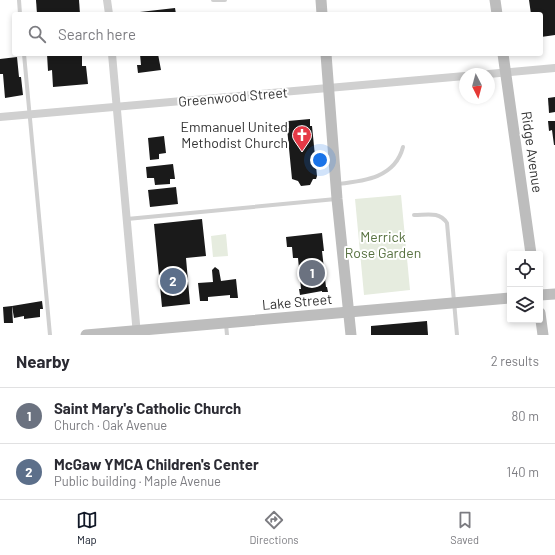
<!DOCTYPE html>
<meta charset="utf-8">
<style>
:root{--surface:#fff;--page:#f2f2f3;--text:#2b2b33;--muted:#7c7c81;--line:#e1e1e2;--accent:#111827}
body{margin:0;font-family:Barlow,sans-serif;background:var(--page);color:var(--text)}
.controls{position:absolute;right:12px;bottom:12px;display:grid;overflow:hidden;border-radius:4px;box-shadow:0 2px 6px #0003}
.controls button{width:36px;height:36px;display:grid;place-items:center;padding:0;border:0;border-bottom:1px solid var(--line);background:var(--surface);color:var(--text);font:20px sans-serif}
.compass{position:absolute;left:459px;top:68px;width:36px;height:36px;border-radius:50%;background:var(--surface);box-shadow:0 2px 6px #0003;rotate:174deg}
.you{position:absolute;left:320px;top:160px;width:14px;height:14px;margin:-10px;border:3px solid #fff;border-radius:50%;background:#1a73e8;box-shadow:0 0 0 6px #1a73e833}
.badge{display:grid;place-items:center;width:26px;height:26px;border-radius:50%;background:var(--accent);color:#fff;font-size:13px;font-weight:700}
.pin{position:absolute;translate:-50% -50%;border:2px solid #fff;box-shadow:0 1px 4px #0006}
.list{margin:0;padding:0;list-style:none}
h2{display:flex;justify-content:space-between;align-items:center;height:52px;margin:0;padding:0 16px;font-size:17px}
h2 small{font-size:13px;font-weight:400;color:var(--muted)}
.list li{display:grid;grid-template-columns:26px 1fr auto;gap:12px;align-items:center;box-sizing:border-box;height:56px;padding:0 16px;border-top:1px solid var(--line)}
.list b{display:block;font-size:15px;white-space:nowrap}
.list p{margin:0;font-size:13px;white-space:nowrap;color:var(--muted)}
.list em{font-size:13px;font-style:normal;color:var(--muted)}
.icon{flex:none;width:22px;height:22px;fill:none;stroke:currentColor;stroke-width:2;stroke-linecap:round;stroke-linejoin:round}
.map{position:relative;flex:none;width:555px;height:335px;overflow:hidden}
.search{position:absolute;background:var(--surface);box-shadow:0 2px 6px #0003;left:12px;right:12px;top:12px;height:44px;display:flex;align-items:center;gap:10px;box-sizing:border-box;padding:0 14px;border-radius:4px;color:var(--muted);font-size:15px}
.sheet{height:164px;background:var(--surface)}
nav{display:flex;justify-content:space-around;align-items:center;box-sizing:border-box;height:56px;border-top:1px solid var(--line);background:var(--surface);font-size:11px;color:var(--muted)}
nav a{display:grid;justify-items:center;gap:2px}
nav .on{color:var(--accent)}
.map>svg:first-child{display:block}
.green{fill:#e6ecdf}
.building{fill:#1a1a1a}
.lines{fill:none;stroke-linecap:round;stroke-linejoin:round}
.lane{stroke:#d0d0d0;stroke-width:4}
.street{stroke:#d0d0d0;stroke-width:8}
.secondary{stroke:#bdbdbd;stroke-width:11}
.labels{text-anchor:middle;stroke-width:4;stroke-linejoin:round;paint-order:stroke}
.street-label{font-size:14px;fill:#333;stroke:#fff}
.poi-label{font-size:14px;fill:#333;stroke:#fff;text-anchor:end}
.park-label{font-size:14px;fill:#56703f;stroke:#fff}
</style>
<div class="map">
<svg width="555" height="335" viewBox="0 0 555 335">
<rect width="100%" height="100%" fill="#fff"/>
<!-- green -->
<g class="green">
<polygon points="401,195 410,290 364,295 355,199"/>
<polygon points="226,234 228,256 213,257 211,236"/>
</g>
<!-- building -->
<g class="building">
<polygon points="36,0 79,0 80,14 37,14"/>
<polygon points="529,0 555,0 555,35 541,37 541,14 531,14"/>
<polygon points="175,8 176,14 131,14 131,13"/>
<polygon points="47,54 82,54 82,66 86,66 88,84 53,87 52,70 48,71"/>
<polygon points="140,54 158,54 161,70 138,73 137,65 141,65"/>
<polygon points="17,57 19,77 21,77 23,95 5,98 3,74 0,74 0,59"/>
<polygon points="555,97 555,112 549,113 548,98"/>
<polygon points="310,119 310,126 312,126 317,176 316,179 313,179 310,185 301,186 298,181 292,179 287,128 289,128 288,121"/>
<polygon points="548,121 555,121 555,145 554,145 552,130 549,131"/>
<polygon points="164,136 166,153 159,154 159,159 150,160 148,138"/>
<polygon points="173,164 175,179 170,179 170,184 155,185 154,178 147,178 146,167"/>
<polygon points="176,187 178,204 150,207 148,190"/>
<polygon points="202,219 206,256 186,258 190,304 162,307 154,224"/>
<polygon points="322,233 324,251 322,251 326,287 327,287 328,292 322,292 322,291 300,295 299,289 301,289 298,258 293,258 292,247 287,247 286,237"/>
<polygon points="215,267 219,270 221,281 236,279 238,298 230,298 230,295 208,297 208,301 200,301 198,283 213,282 212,270"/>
<polygon points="42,301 43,309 40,309 40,317 24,319 24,316 14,318 12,306"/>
<polygon points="12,306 13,323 4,323 3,307"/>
<polygon points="427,321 428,335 371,335 371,326"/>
</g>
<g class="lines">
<!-- lane -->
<g class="lane">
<polyline points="19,0 20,14"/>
<polyline points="213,0 225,0"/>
<polyline points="24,54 50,335"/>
<path d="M337 184C364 181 395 178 403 147"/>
<path d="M414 215C427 215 439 211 447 223L457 335"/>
<polyline points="127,219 336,199"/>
<polyline points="226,324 227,335"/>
</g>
<!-- street -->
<g class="street">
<polyline points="107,0 109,14"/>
<polyline points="112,54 137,335"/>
<polyline points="489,74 555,68"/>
<polyline points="0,117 465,76"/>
</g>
<!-- secondary -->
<g class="secondary">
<polyline points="321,0 322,14"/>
<polyline points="495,0 497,14"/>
<polyline points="326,54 337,199 351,335"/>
<polyline points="503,54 531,254"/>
<polyline points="540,295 555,294"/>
<polyline points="540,313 543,335"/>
<polyline points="86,335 510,298"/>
</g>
</g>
<!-- icons -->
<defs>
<g id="church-pin" transform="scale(1)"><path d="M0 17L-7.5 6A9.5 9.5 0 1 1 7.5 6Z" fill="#e63946" stroke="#fff"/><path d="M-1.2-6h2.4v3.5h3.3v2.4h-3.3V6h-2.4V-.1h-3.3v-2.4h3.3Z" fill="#fff"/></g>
</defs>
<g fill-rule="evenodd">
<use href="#church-pin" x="302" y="135"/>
</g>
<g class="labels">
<!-- street labels -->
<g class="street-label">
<text transform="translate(233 97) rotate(-5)" y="5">Greenwood Street</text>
<text transform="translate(532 152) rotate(82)" y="5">Ridge Avenue</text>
<text transform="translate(297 302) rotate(-5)" y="5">Lake Street</text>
</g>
<!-- poi labels -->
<g class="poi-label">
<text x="288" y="132">Emmanuel United<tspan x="288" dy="16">Methodist Church</tspan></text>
</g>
<!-- park labels -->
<g class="park-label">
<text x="383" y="242">Merrick<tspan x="383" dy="16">Rose Garden</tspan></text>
</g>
</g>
</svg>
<div class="controls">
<button><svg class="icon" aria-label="locate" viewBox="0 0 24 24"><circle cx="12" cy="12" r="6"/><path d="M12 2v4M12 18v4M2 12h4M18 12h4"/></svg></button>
<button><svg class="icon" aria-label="layers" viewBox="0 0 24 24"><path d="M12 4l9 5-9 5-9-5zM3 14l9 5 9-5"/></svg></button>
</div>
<svg class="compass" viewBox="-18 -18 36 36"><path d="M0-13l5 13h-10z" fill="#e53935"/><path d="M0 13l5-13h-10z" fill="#7c7c81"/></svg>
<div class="you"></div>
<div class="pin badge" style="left:312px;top:273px;background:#6b7280">1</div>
<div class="pin badge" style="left:173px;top:281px;background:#5c6f8a">2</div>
<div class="search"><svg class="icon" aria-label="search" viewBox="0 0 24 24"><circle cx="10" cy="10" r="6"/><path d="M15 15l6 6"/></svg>Search here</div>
</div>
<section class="sheet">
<h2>Nearby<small>2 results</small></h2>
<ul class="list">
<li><span class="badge" style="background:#6b7280">1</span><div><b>Saint Mary's Catholic Church</b><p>Church · Oak Avenue</p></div><em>80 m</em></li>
<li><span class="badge" style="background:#5c6f8a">2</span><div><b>McGaw YMCA Children's Center</b><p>Public building · Maple Avenue</p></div><em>140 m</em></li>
</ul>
</section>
<nav>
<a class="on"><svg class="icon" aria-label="map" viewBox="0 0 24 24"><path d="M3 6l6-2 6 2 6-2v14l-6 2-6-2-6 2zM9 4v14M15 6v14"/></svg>Map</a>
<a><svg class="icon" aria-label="directions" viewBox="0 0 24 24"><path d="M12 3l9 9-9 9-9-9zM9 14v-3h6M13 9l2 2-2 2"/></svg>Directions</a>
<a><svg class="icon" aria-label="saved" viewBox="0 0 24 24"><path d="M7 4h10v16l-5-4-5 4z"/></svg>Saved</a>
</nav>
